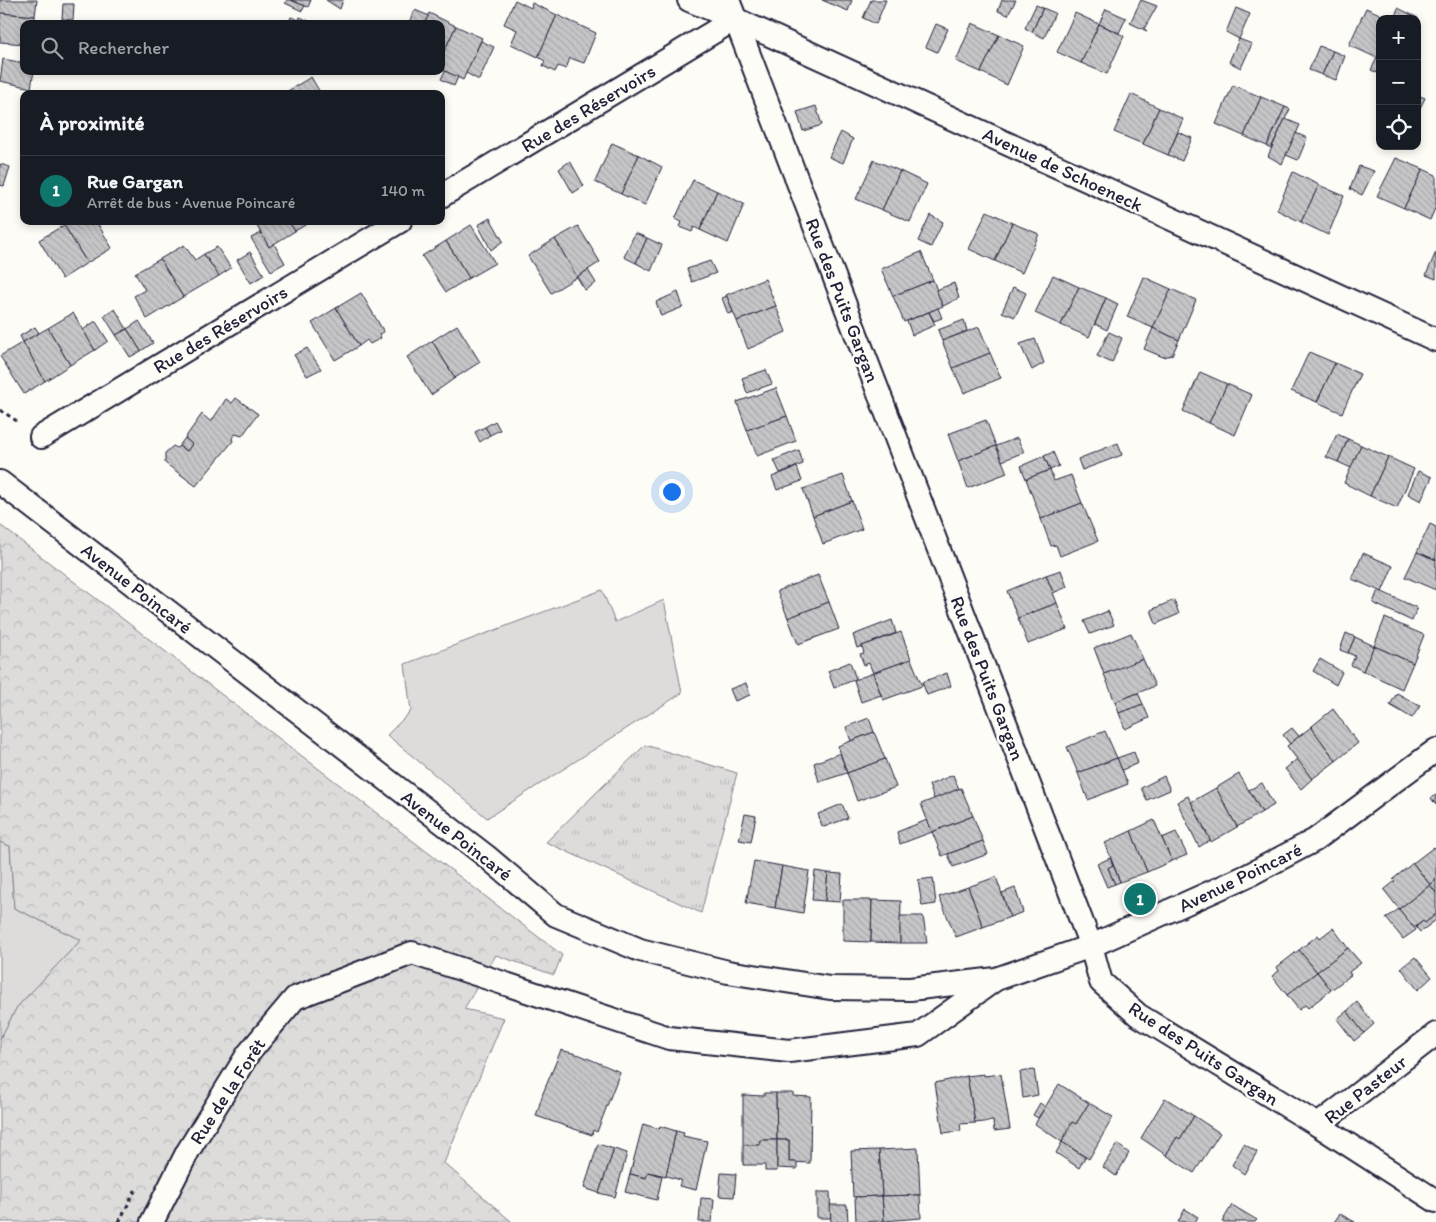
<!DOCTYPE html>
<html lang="fr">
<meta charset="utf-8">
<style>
:root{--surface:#171b24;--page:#242831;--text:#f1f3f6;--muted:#9ea1a6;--line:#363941;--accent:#0f766e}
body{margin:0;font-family:Itim,sans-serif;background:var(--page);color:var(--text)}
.controls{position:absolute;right:15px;top:15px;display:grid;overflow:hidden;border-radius:10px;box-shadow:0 2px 8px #0003}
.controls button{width:45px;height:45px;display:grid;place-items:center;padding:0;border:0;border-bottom:1px solid var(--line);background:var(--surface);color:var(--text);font:25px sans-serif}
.you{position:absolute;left:671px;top:491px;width:18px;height:18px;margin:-12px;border:4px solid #fff;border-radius:50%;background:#1a73e8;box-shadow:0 0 0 8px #1a73e833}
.badge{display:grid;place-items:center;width:32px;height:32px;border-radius:50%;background:var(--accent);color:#fff;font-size:16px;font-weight:700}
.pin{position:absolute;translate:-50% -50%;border:2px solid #fff;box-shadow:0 1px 5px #0006}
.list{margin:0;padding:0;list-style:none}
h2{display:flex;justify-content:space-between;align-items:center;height:65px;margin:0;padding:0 20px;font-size:21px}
h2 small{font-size:16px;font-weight:400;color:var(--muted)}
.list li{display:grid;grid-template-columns:32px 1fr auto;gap:15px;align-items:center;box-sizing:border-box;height:70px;padding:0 20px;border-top:1px solid var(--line)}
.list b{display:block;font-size:19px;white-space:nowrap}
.list p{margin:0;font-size:16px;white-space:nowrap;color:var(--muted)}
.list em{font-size:16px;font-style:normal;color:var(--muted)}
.icon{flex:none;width:28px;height:28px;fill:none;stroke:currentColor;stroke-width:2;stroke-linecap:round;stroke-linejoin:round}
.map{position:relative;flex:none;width:1436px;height:1222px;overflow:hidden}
.search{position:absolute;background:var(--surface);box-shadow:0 2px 8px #0003;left:20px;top:20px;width:425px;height:55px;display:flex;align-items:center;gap:12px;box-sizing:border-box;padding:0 18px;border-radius:10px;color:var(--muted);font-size:19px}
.panel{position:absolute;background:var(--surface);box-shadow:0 2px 8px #0003;left:20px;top:90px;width:425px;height:135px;border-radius:10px}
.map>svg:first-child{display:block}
.grass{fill:#dddcdb;stroke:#807f8b}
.forest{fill:url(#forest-crowns);stroke:#807f8b}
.park{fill:url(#park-tufts);stroke:#807f8b}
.building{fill:url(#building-back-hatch);stroke:#22223b}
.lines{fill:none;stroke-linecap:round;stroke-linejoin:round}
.street-casing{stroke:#22223b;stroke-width:26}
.path{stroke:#22223b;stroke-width:3;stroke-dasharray:4 4;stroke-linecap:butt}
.street{stroke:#fdfcf7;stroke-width:22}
.labels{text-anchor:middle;stroke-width:5;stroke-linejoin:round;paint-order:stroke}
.street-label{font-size:19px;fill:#22223b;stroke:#fdfcf7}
</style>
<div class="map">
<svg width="1436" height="1222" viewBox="0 0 1436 1222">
<defs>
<pattern id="forest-crowns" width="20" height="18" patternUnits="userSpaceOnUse" patternTransform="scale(1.25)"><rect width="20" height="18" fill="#dddcdb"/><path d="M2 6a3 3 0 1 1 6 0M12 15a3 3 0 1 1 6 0" fill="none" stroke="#bdbcbd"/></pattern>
<pattern id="park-tufts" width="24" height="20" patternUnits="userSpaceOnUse" patternTransform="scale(1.25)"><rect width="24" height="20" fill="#dddcdb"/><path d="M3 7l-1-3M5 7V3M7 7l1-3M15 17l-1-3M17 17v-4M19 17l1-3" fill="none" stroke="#bdbcbd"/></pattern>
<pattern id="building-back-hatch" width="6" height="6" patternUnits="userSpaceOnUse" patternTransform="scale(1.25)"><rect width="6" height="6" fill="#c6c6c8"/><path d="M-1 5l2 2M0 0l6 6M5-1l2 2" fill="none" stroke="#aaaaad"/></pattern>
</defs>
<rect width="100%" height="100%" fill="#fdfcf7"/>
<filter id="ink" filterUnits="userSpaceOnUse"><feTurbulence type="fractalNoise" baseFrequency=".02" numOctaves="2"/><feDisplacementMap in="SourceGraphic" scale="10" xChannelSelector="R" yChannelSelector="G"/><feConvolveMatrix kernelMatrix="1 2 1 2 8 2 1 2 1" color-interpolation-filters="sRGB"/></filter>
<g filter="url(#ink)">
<!-- grass -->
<g class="grass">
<polygon points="602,590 615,622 664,600 682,693 487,818 387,735 411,711 405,664"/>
<polygon points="0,842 10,846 14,908 81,940 17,1007 0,1039"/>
</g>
<!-- forest -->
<polygon class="forest" points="0,525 562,955 554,975 496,955 464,1009 504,1018 444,1163 512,1222 0,1222 0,1039 17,1007 81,940 14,908 10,846 0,842"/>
<!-- park -->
<polygon class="park" points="645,745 737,773 701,913 546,842"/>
<!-- building -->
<g class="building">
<polygon points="0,0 37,0 35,16 0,13"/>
<polygon points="287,0 291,0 305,6 302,11 285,3"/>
<polygon points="291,0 311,0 308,7"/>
<polygon points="326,0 343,0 340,9"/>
<polygon points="515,0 531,8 532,3 557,15 538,57 511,44 517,30 504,24"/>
<polygon points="822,0 852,0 848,11"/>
<polygon points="871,0 886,0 876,24 863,18"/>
<polygon points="1002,0 1016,0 1008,15 998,11"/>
<polygon points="1141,0 1157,6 1144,29 1147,31 1130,23"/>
<polygon points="63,4 74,4 73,20 62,19"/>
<polygon points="1036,5 1043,8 1032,32 1025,28"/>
<polygon points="1043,8 1055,13 1044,38 1032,32"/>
<polygon points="1236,8 1250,14 1239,39 1226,32"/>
<polygon points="1366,8 1391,19 1380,19 1380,50 1377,58 1349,45"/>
<polygon points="1398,8 1418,18 1417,21 1417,19 1394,19"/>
<polygon points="1106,9 1126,18 1119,33 1099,24"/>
<polygon points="415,10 429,16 425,24 408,24"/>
<polygon points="0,13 35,16 35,24 24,24 24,44 0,42"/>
<polygon points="429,13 456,26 441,58 441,24 425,24"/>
<polygon points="1075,13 1099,24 1081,63 1057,52"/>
<polygon points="557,15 596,33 584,63 570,58 566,69 558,66 555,72 543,66 545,61 538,57"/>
<polygon points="291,17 299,20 298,24 288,24"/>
<polygon points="300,17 315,24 298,24"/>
<polygon points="972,23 999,35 981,72 956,61"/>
<polygon points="936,24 948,29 937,52 926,47"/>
<polygon points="1099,24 1124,36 1107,74 1081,63"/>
<polygon points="456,26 482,38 463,80 441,69 441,58"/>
<polygon points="999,35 1024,46 1007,85 981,72"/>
<polygon points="1239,39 1252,44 1241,68 1229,62"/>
<polygon points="481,41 494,47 479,80 466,73"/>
<polygon points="1319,46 1333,51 1322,75 1309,70"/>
<polygon points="1333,51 1345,56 1336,80 1322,75"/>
<polygon points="1377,58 1380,59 1380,74 1371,70"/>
<polygon points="3,59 24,63 24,71 34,71 31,88 0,81"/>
<polygon points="445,71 458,77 454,86 441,79"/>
<polygon points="311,77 321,94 287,94 286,92"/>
<polygon points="1233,85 1261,97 1244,136 1216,124"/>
<polygon points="1131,94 1159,108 1143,144 1114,132"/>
<polygon points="1417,95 1425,98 1417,114"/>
<polygon points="1261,97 1285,107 1267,146 1244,136"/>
<polygon points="816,106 822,125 803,131 797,112"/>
<polygon points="1285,107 1290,109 1271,148 1267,146"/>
<polygon points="1159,108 1183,119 1168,155 1143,144"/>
<polygon points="1285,119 1300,125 1282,164 1268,156"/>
<polygon points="841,132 853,139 843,163 829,157"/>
<polygon points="1178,132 1192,138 1182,161 1168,155"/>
<polygon points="1296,133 1307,138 1298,160 1286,155"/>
<polygon points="612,143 639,155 621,194 595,182"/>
<polygon points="639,155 662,167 645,205 621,194"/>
<polygon points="1396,158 1423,169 1404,208 1377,196"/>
<polygon points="874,160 900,171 882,210 856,199"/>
<polygon points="570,161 584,186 573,193 559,169"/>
<polygon points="0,164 10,167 4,186 0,185"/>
<polygon points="1359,166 1374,171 1362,195 1350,189"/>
<polygon points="1423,169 1436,175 1436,206 1430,220 1404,208"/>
<polygon points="900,171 927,184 910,222 882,210"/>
<polygon points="1293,172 1319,185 1301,222 1277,210"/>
<polygon points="693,180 717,191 700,230 694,227 692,232 680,227 682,222 675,219"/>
<polygon points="1319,185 1344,196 1328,235 1301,222"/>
<polygon points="717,191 744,204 728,243 700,230"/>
<polygon points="987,211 1012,223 995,261 969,249"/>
<polygon points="930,215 943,222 931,247 918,241"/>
<polygon points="490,218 503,241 491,250 478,225"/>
<polygon points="71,221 96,221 112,248 87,263 64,225"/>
<polygon points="254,221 288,221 295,231 269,247"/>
<polygon points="288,221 312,221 295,231"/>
<polygon points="1012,223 1039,234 1022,273 995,261"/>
<polygon points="64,225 87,263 62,279 39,240"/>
<polygon points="471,225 495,263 469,278 446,241"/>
<polygon points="578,226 600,262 577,277 555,239"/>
<polygon points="261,233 269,247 274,244 285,263 271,271 251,238"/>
<polygon points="635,233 647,238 636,263 624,257"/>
<polygon points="647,238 662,245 651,271 636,263"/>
<polygon points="555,239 577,277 551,293 528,256"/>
<polygon points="446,241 469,278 446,292 422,256"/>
<polygon points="184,245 195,260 204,254 219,276 183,297 160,259"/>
<polygon points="217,247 231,268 219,276 204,254"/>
<polygon points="250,252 264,275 251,283 237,260"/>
<polygon points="921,252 933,280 893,296 881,269"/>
<polygon points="1436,252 1436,279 1426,275"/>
<polygon points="160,259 183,297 147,319 134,296 145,290 135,273"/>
<polygon points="710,261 716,273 692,282 687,269"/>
<polygon points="588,270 596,283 585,290 577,277"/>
<polygon points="1053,275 1079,287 1061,325 1035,313"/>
<polygon points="1144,277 1171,289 1153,328 1127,317"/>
<polygon points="765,279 776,306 737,321 726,295"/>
<polygon points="933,280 943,306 904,322 893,296"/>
<polygon points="954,283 959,298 943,306 936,290"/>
<polygon points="1013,287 1026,293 1015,317 1002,312"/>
<polygon points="1079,287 1106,298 1089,337 1061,325"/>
<polygon points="1171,289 1196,300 1179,340 1153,328"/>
<polygon points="678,292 683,307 661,316 656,302"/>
<polygon points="361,293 384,332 379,334 381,338 370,344 367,340 359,346 336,308"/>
<polygon points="727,296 733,312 728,314 722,298"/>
<polygon points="1106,298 1118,304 1107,330 1095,324"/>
<polygon points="776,306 786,332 748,349 737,321"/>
<polygon points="336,308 359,346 335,360 312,323"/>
<polygon points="938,308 942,318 934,321 929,312"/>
<polygon points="115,309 127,329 116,335 104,316"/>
<polygon points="929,312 935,325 912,335 907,321"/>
<polygon points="73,313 95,350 70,365 48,328"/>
<polygon points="964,320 967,331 942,341 938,330"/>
<polygon points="139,321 153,343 141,351 127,329"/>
<polygon points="94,322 96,322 108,341 95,350 83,330"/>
<polygon points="457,325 480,362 455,378 432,341"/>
<polygon points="35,327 39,333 23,342 20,336"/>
<polygon points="979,327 990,353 953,368 942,341"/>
<polygon points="48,328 70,365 45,381 23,342"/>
<polygon points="1153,328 1179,340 1172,355 1163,357 1144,349"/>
<polygon points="127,329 141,351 130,357 116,335"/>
<polygon points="1109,332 1122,338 1112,363 1097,356"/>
<polygon points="1035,339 1044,363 1032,370 1020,344"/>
<polygon points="432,341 455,378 431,395 407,357"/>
<polygon points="23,342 45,381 24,394 0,356"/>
<polygon points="307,348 321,369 307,376 294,355"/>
<polygon points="1309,352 1335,363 1317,402 1291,391"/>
<polygon points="990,353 1001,378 964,393 953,368"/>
<polygon points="1335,363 1360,374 1342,413 1317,402"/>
<polygon points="766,370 772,384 747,393 742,378"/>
<polygon points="1200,372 1227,384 1209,423 1183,411"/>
<polygon points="1227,384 1252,395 1235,435 1209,423"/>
<polygon points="776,388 787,416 747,430 737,402"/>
<polygon points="236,398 258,414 242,436 235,434 232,438 233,441 196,486 165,463 165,453 173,446 177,448 179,446 187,451 192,444 185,438 202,414 211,422 226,399 232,403"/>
<polygon points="787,416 796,441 757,456 747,430"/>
<polygon points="986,420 996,446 958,461 948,434"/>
<polygon points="495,421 500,430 490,435 485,427"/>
<polygon points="485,427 490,435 480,442 475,432"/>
<polygon points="1337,434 1348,439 1338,462 1326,457"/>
<polygon points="185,438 192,444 187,451 179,446"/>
<polygon points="1017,438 1024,452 1002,461 996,446"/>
<polygon points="1348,439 1361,445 1351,468 1338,462"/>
<polygon points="1118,443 1122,455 1082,470 1078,459"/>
<polygon points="1361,445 1388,457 1370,496 1344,483"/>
<polygon points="996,446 1007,473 968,488 958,461"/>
<polygon points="799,450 803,464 780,473 774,460"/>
<polygon points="1053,452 1059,466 1050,470 1044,456"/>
<polygon points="1044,456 1050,470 1026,479 1021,466"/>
<polygon points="1388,457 1414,469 1397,508 1370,496"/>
<polygon points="797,467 802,481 777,490 772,477"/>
<polygon points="1050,470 1054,481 1071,475 1082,503 1041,519 1026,479"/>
<polygon points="1418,471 1432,477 1421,501 1408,494"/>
<polygon points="843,475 852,501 813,516 803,489"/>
<polygon points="852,501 862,529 823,544 813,516"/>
<polygon points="1082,503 1098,541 1060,556 1056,545 1051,546 1041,519"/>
<polygon points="1430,524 1436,527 1436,560 1417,552"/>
<polygon points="1417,552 1436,560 1436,590 1405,577"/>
<polygon points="1363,553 1393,566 1382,592 1352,579"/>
<polygon points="1061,570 1067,587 1053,593 1046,575"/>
<polygon points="818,575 829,602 788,618 777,591"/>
<polygon points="1046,575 1057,603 1018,618 1007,591"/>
<polygon points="1378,590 1417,608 1412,621 1373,603"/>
<polygon points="1174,600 1179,614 1156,624 1151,610"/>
<polygon points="829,602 839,629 798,644 788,618"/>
<polygon points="1057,603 1067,629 1028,644 1018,618"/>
<polygon points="1108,611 1114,625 1090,634 1084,621"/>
<polygon points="1385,618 1424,635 1413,663 1374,646"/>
<polygon points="892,620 896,633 857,648 853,635"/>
<polygon points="901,632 911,659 873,673 869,663 864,665 860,654 864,653 862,646"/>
<polygon points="1131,633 1143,659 1104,674 1094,648"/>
<polygon points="1346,633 1355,637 1348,653 1340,650"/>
<polygon points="1355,637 1374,646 1363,671 1351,665 1355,656 1348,653"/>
<polygon points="1374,646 1413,663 1402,689 1363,671"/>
<polygon points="911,659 922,686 883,700 873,673"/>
<polygon points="1143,659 1155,686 1115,702 1104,674"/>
<polygon points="1320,659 1342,672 1336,685 1313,671"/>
<polygon points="850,662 856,679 834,688 828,671"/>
<polygon points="873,673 881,695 861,702 854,680"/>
<polygon points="947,673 951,686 927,695 922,682"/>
<polygon points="746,683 750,695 735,701 730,689"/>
<polygon points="1138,693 1143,704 1119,713 1115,702"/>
<polygon points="1397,693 1420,706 1412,718 1390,705"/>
<polygon points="1143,704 1149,718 1125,729 1119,713"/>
<polygon points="1333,709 1358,743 1336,761 1311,727"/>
<polygon points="869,718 874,732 851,741 846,727"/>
<polygon points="1311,727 1336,761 1312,779 1287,746"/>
<polygon points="1292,728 1299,736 1290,744 1283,735"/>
<polygon points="1105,731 1117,758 1078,773 1067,747"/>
<polygon points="874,732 885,759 847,773 838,746"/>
<polygon points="1134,752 1138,763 1122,770 1117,758"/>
<polygon points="840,753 847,773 819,782 814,763"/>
<polygon points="1117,758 1128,784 1088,800 1078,773"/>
<polygon points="885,759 896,787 857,801 847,773"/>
<polygon points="1297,759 1312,779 1301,789 1285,769"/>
<polygon points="1239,774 1262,812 1237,827 1216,788"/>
<polygon points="953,775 959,789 934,799 929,785"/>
<polygon points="1164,776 1170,790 1147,800 1141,788"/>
<polygon points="1262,783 1274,805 1262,812 1249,790"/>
<polygon points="961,788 973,816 932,832 921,804"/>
<polygon points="1216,788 1237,827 1211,842 1191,802"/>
<polygon points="1436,795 1436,805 1431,798"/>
<polygon points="1188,796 1210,840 1199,847 1177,802"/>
<polygon points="842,804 848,818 824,827 822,826 818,814"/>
<polygon points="745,814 756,816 751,842 739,840"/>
<polygon points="973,816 983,841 942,856 932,832"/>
<polygon points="927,820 932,832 900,844 897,832"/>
<polygon points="1154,820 1172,861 1147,872 1131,831"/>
<polygon points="1131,831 1147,872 1120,882 1105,843"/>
<polygon points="1176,832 1187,855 1172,861 1162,838"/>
<polygon points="983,841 988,854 953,867 948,854"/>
<polygon points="1434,847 1436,849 1436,880 1430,885 1413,863"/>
<polygon points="1110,858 1113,865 1108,868 1115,884 1107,887 1097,864"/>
<polygon points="754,861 782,866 775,908 746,903"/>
<polygon points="1413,863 1430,885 1399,909 1384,890 1395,881 1393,879"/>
<polygon points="1113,865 1120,882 1115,884 1108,868"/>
<polygon points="782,866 809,871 803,913 775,908"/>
<polygon points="815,871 828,873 825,901 812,900"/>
<polygon points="828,873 842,874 840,902 825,901"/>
<polygon points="996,877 1010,917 983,927 968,887"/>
<polygon points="933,878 936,904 922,906 918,880"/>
<polygon points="1436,880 1436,893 1430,885"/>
<polygon points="1430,885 1436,893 1436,914 1425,923 1423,921 1414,928 1399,909"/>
<polygon points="968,887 983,927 956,937 939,897"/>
<polygon points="1015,888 1023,912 1010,917 1002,893"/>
<polygon points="843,900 872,900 871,942 843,941"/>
<polygon points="872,900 901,901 900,943 871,942"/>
<polygon points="1399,909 1416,930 1403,939 1386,918"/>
<polygon points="1435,915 1436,920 1420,932 1416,927 1423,921 1425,923"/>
<polygon points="900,916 923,916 927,943 900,943"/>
<polygon points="1333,928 1348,948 1317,972 1299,950 1318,935 1320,938"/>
<polygon points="1348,948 1361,963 1349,972 1351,975 1331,990 1317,972"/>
<polygon points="1299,950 1317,972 1287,995 1272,976 1279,971 1277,967"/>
<polygon points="1415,957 1432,977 1418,990 1401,968"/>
<polygon points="1317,972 1331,990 1308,1008 1305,1005 1299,1010 1287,995"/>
<polygon points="1357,1002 1374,1024 1364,1033 1347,1011"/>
<polygon points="1347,1011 1364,1033 1354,1041 1337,1019"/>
<polygon points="561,1050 580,1055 620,1072 597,1132 593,1130 592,1135 536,1116 543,1093"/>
<polygon points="1034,1070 1038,1095 1023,1098 1020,1072"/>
<polygon points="984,1074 984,1076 1001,1074 1010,1129 994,1131 993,1121 975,1123 967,1076"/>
<polygon points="967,1076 975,1123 960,1124 961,1131 943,1133 935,1083"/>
<polygon points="1059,1084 1089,1103 1076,1124 1072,1122 1062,1142 1035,1124"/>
<polygon points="764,1093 776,1093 777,1140 760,1140 760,1145 743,1145 743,1095 764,1096"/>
<polygon points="776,1093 793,1093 793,1096 811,1097 810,1163 789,1162 789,1140 777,1140"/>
<polygon points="1165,1098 1194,1116 1180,1139 1177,1137 1166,1155 1141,1138"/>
<polygon points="1040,1103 1045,1107 1038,1118 1033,1115"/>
<polygon points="1089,1103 1113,1117 1089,1159 1062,1142 1072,1122 1076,1124"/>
<polygon points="1194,1116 1220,1133 1194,1173 1166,1155 1177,1137 1180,1139"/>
<polygon points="643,1124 659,1129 660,1126 676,1131 666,1176 648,1172 646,1178 630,1174"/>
<polygon points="676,1131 684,1133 683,1136 707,1141 696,1190 679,1186 681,1180 666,1176"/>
<polygon points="760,1140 777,1140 777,1171 765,1171 765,1165 743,1165 743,1145 760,1145"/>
<polygon points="777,1140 789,1140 789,1162 797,1162 797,1169 777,1168"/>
<polygon points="1062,1142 1085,1157 1079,1168 1056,1153"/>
<polygon points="598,1144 614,1149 599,1193 584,1188"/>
<polygon points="1117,1144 1129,1153 1116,1176 1103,1167"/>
<polygon points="1244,1144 1257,1152 1244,1174 1232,1165"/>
<polygon points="918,1148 920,1195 882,1196 879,1150"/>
<polygon points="614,1149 627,1153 615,1197 599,1193"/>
<polygon points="879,1150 882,1196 853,1197 851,1151"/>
<polygon points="648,1172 662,1176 657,1200 625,1192 630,1174 646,1178"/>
<polygon points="721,1173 736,1174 734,1197 719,1196"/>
<polygon points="817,1192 830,1192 831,1218 817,1218"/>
<polygon points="920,1195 921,1218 884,1221 882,1196"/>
<polygon points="882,1196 884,1221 856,1222 855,1197"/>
<polygon points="701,1198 714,1199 712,1222 699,1222"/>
<polygon points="830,1205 847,1205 848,1222 831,1222"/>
<polygon points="1232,1205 1257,1220 1255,1222 1222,1222"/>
<polygon points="1185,1209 1198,1217 1195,1222 1178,1222"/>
<polygon points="1340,1214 1355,1222 1334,1222"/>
</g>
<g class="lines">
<!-- street casing -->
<g class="street-casing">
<g id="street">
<polyline points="689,0 735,19 1436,340"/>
<polyline points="728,0 1091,946 1101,982 1138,1015 1318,1125 1436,1201"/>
<polyline points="441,196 735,19"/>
<polyline points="41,437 400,221"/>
<polyline points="0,482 486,856 556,915 640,950 728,972 830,988 910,989 996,979 1091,946 1249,875 1315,840 1436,750"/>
<polyline points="1318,1125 1436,1034"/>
<polyline points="152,1222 188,1151 248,1054 295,998 412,953 669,1038 789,1051 918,1035 993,981"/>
</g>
</g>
<!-- path -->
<g class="path">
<polyline points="0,410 20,423"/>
<polyline points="119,1222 137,1187"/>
</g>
<!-- street -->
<use href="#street" class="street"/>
</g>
</g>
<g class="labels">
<!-- street labels -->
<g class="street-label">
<text transform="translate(588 108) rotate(-31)" y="7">Rue des Réservoirs</text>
<text transform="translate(1063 169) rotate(25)" y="7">Avenue de Schoeneck</text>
<text transform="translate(843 300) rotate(69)" y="7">Rue des Puits Gargan</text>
<text transform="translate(220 329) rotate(-31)" y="7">Rue des Réservoirs</text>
<text transform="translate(137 588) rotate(38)" y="7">Avenue Poincaré</text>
<text transform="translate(988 678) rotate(69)" y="7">Rue des Puits Gargan</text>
<text transform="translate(457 835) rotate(38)" y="7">Avenue Poincaré</text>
<text transform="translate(1240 877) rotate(-26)" y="7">Avenue Poincaré</text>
<text transform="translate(1204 1053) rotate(33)" y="7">Rue des Puits Gargan</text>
<text transform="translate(1365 1089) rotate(-38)" y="7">Rue Pasteur</text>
<text transform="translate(227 1091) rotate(-57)" y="7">Rue de la Forêt</text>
</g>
</g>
</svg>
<div class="controls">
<button>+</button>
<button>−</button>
<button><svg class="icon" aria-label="locate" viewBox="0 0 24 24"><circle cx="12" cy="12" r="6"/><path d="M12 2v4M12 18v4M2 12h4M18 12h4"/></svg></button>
</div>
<div class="you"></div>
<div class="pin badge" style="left:1140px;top:899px">1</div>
<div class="search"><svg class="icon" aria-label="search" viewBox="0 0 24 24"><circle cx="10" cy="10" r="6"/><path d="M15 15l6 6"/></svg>Rechercher</div>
<section class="panel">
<h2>À proximité<small></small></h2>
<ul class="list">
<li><span class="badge">1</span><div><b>Rue Gargan</b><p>Arrêt de bus · Avenue Poincaré</p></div><em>140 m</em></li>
</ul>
</section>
</div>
